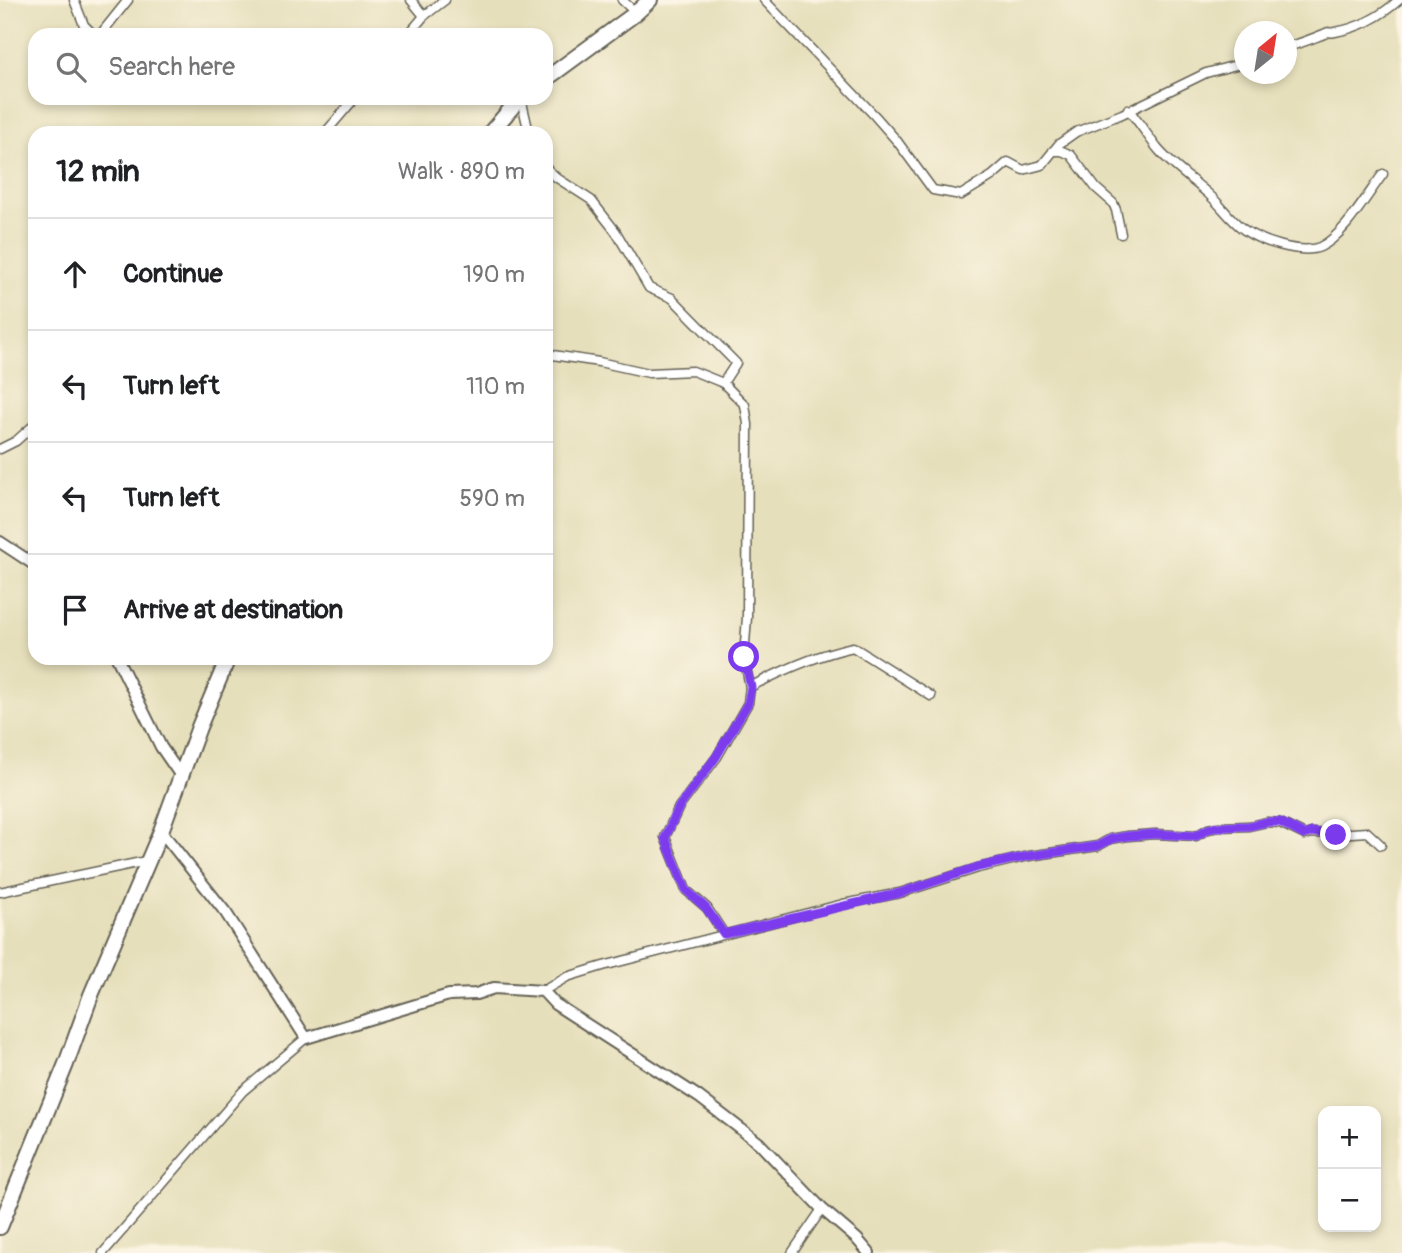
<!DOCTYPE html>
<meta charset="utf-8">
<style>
:root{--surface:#fff;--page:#f2f2f2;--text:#202124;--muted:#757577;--line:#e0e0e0}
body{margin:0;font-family:Pangolin,sans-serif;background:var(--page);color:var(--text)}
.controls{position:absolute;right:21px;bottom:21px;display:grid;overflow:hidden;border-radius:14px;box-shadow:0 4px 10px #0003}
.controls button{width:63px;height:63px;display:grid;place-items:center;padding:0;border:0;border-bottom:2px solid var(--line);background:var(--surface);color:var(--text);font:35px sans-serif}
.compass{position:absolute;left:1234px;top:21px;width:63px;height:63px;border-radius:50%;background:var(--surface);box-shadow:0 4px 10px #0003;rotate:30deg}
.stop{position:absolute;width:21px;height:21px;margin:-16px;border:5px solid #7c3aed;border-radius:50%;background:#fff}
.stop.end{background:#7c3aed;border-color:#fff;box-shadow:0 2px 7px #0008}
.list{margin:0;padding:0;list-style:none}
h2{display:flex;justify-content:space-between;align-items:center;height:91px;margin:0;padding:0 28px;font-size:30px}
h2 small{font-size:23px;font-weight:400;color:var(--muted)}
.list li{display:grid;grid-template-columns:46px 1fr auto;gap:21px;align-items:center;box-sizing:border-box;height:112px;padding:0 28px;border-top:2px solid var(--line)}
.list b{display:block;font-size:26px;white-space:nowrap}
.list em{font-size:23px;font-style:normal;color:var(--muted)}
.icon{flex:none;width:38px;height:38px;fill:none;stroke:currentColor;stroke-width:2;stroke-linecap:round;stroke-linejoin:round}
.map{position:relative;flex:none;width:1402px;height:1253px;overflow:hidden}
.search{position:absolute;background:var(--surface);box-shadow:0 4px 10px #0003;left:28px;top:28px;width:525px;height:77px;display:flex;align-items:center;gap:18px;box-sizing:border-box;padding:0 24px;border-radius:21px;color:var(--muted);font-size:26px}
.panel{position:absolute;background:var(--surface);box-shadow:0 4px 10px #0003;left:28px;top:126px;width:525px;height:539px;border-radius:21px}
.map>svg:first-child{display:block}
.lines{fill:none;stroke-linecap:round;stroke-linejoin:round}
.street-casing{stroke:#636054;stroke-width:11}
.secondary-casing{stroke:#636054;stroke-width:14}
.highway-casing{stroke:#636054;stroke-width:18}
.street{stroke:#fff;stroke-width:8}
.secondary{stroke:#fff;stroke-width:10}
.highway{stroke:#fff;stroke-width:14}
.route{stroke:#7c3aed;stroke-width:9}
</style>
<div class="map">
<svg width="1402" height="1253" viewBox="0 0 1402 1253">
<rect width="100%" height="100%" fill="#fcf5e5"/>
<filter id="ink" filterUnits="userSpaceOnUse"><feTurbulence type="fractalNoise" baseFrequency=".0143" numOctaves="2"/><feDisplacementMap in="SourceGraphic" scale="14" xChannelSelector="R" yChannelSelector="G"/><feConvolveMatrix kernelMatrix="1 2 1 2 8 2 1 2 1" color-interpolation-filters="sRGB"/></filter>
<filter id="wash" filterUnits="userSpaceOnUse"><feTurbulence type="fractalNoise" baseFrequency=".00686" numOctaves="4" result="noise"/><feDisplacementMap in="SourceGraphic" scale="28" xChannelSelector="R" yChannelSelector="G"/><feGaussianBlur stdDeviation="1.57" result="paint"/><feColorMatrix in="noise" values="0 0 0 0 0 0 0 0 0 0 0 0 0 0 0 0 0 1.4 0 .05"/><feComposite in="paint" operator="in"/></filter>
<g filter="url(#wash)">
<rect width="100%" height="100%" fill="#e6dfbb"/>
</g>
<g filter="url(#ink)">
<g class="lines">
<!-- street casing -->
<g class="street-casing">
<g id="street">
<polyline points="74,0 84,25 94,35"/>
<polyline points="411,0 424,16 445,0"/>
<polyline points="622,0 636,13"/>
<polyline points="764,0 875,116 897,141 933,190 961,195 992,176 1008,162 1023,170 1042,165 1059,144 1076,132 1122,114 1206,73 1244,63"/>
<polyline points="100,35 128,0"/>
<polyline points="408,35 424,16"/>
<path d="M1286 47C1300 44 1311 39 1324 34 1333 30 1324 34 1335 32 1358 28 1381 16 1399 0"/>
<polyline points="521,98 529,133"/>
<path d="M1128 109C1139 122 1147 135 1157 148 1170 164 1189 177 1205 191 1219 202 1229 219 1243 229 1259 241 1301 255 1320 247 1344 236 1367 195 1383 174"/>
<polyline points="325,133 355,98"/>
<polyline points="1053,151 1062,151 1071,155 1096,188 1113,203 1116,210 1121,234"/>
<polyline points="546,168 557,178 591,200 616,232 649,288 672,298 736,363 723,383 745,405 748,424 747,617 744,657 750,687 748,703 717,757 679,807 665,837 686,890 707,908 724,934"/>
<polyline points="546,354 599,362 649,373 693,371 723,383"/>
<polyline points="0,449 16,441 35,424"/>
<path d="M750 687C783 670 816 655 853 647L931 696"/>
<polyline points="0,892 146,861"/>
<polyline points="543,991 567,977 603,966 843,904 900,893 978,868 1029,856 1098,846 1110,839 1128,836 1155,834 1196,836 1208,829 1218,827 1249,826 1267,822 1280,823 1305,835 1312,833 1336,834 1367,832 1381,845"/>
<polyline points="103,1253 243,1091 306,1038"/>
<polyline points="792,1253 822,1209"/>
</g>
</g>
<!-- secondary casing -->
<g class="secondary-casing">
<g id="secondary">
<polyline points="0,542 35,565"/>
<polyline points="117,658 161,747 181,776"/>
<polyline points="161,831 226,913 306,1038 449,995 476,994 494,988 543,991 555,1004 699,1097 759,1143 822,1209 857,1239 869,1253"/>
</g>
</g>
<!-- highway casing -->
<g class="highway-casing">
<g id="highway">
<polyline points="546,79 636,13 650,0"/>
<polyline points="490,133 520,98"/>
<polyline points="0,1227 66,1064 91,995 161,831 199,727 228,658"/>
</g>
</g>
<!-- street -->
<use href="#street" class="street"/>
<!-- secondary -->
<use href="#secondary" class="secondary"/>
<!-- highway -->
<use href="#highway" class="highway"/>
</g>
</g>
<g class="lines" filter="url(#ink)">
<!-- route -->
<polyline class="route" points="744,657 751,687 748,703 716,757 679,807 665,838 686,890 706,908 724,934 900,893 978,867 1029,856 1098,846 1111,839 1128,836 1155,834 1196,836 1208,829 1218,827 1249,826 1267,822 1280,822 1304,835 1312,832 1336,835"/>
</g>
</svg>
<div class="controls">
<button>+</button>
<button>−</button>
</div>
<svg class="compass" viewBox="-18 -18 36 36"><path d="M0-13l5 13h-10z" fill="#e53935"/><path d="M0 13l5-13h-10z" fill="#757577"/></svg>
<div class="stop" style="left:744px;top:657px"></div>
<div class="stop end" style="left:1336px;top:835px"></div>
<div class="search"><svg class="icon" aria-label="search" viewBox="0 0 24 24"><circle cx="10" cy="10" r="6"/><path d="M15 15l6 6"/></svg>Search here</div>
<section class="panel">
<h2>12 min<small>Walk · 890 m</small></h2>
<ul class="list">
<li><svg class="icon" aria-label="ahead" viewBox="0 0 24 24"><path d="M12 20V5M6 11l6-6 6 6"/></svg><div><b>Continue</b></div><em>190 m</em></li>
<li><svg class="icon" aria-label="left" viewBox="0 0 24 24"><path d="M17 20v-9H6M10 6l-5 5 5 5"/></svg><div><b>Turn left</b></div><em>110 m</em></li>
<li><svg class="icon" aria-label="left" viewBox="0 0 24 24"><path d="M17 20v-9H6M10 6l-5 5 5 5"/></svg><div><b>Turn left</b></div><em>590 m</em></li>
<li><svg class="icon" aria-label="arrive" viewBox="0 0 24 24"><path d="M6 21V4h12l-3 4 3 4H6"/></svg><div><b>Arrive at destination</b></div></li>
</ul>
</section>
</div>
